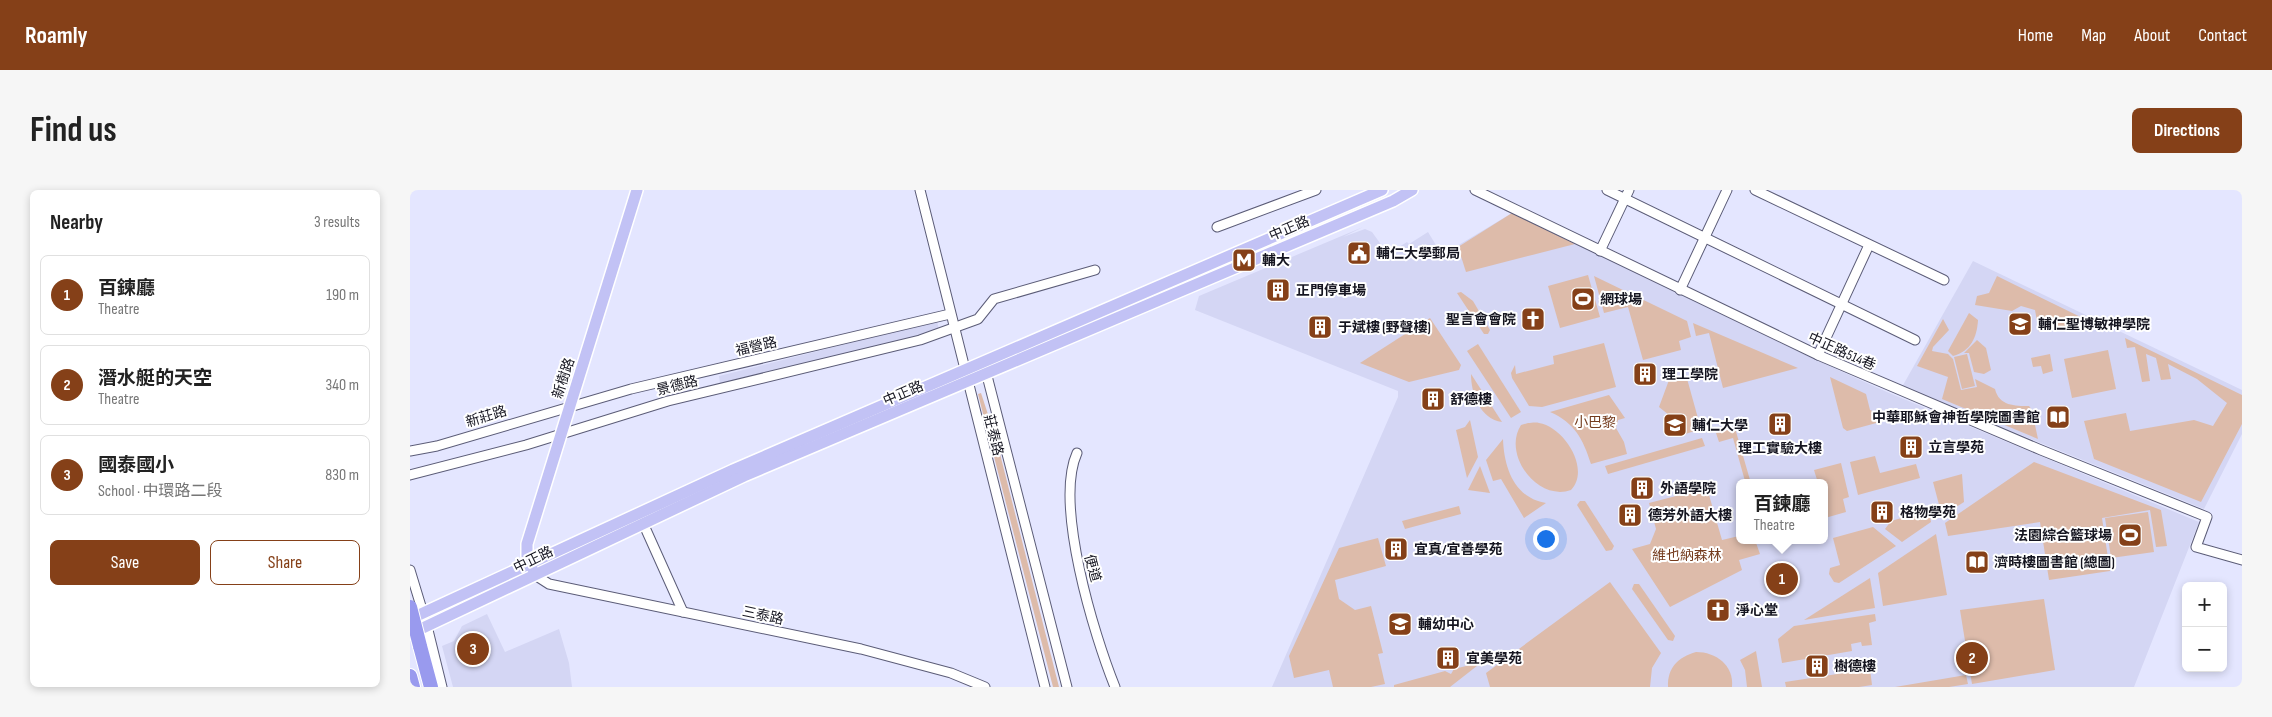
<!DOCTYPE html>
<meta charset="utf-8">
<style>
:root{--surface:#fff;--page:#f6f6f6;--text:#222;--muted:#767676;--line:#e0e0e0;--accent:#854018}
body{margin:0;font-family:"Sofia Sans Condensed","Noto Sans TC",sans-serif;background:var(--page);color:var(--text)}
.controls{position:absolute;right:15px;bottom:15px;display:grid;overflow:hidden;border-radius:8px;box-shadow:0 2px 8px #0003}
.controls button{width:45px;height:45px;display:grid;place-items:center;padding:0;border:0;border-bottom:1px solid var(--line);background:var(--surface);color:var(--text);font:25px sans-serif}
.you{position:absolute;left:1135px;top:348px;width:18px;height:18px;margin:-12px;border:4px solid #fff;border-radius:50%;background:#1a73e8;box-shadow:0 0 0 8px #1a73e833}
.badge{display:grid;place-items:center;width:32px;height:32px;border-radius:50%;background:var(--accent);color:#fff;font-size:16px;font-weight:700}
.pin{position:absolute;translate:-50% -50%;border:2px solid #fff;box-shadow:0 1px 5px #0006}
.popup{position:absolute;left:1326px;top:289px;width:92px;height:65px;box-sizing:border-box;display:grid;place-content:center;border-radius:8px;background:var(--surface);filter:drop-shadow(0 1px 4px #0005);font-size:16px;white-space:nowrap;color:var(--muted)}
.popup b{font-size:19px;color:var(--text)}
.popup::after{content:'';position:absolute;left:50%;top:100%;margin-left:-10px;border:10px solid transparent;border-top-color:var(--surface)}
.list{margin:0;padding:0;list-style:none}
h2{display:flex;justify-content:space-between;align-items:center;height:65px;margin:0;padding:0 20px;font-size:21px}
h2 small{font-size:16px;font-weight:400;color:var(--muted)}
.list li{display:grid;grid-template-columns:32px 1fr auto;gap:15px;align-items:center;box-sizing:border-box;height:80px;margin:0 10px 10px;padding:0 10px;border:1px solid var(--line);border-radius:8px}
.list b{display:block;font-size:19px;white-space:nowrap}
.list p{margin:0;font-size:16px;white-space:nowrap;color:var(--muted)}
.list em{font-size:16px;font-style:normal;color:var(--muted)}
.actions{display:flex;gap:10px;padding:15px 20px}
.actions a{flex:1;padding:11px 0;border:1px solid var(--accent);border-radius:8px;text-align:center;font-size:18px;color:var(--accent)}
.actions .main{background:var(--accent);color:#fff}
.map{position:relative;flex:none;width:1832px;height:497px;overflow:hidden;border-radius:8px}
header{display:flex;align-items:center;gap:30px;box-sizing:border-box;height:70px;padding:0 25px;background:var(--accent);color:#fff}
header strong{font-size:24px}
nav{display:flex;gap:28px;margin-inline-start:auto;font-size:18px}
.intro{display:flex;align-items:center;justify-content:space-between;box-sizing:border-box;height:120px;padding:0 30px}
h1{margin:0;font-size:35px}
.button{padding:12px 22px;border-radius:8px;background:var(--accent);color:#fff;font-size:18px;font-weight:700}
main{display:flex;gap:30px;padding:0 30px}
aside{flex:1;background:var(--surface);border-radius:8px;box-shadow:0 2px 8px #0003}
.map>svg:first-child{display:block}
.built{fill:#d4d6f4;fill-rule:evenodd}
.green{fill:#dba}
.lines{fill:none;stroke-linecap:round;stroke-linejoin:round}
.minor-casing{stroke:#5b5c77;stroke-width:11}
.major-casing{stroke:#fff;stroke-width:14}
.highway-casing{stroke:#fff;stroke-width:16}
.minor{stroke:#fff;stroke-width:9}
.major{stroke:#c2c2f5;stroke-width:11}
.highway{stroke:#999aee;stroke-width:14}
.highway-bridge-casing{stroke:#fff;stroke-width:16;stroke-linecap:butt}
.highway-bridge{stroke:#999aee;stroke-width:14}
.labels{text-anchor:middle;stroke-width:4;stroke-linejoin:round;paint-order:stroke}
.street-label{font-size:14px;fill:#151520;stroke:#fff}
.poi-label{font-size:14px;font-weight:bold;fill:#151520;stroke:#fff;text-anchor:start}
.park-label{font-size:14px;fill:#743b1d;stroke:#fff}
</style>
<header>
<strong>Roamly</strong>
<nav><a>Home</a><a>Map</a><a>About</a><a>Contact</a></nav>
</header>
<div class="intro"><h1>Find us</h1><a class="button">Directions</a></div>
<main>
<aside>
<h2>Nearby<small>3 results</small></h2>
<ul class="list">
<li><span class="badge">1</span><div><b>百鍊廳</b><p>Theatre</p></div><em>190 m</em></li>
<li><span class="badge">2</span><div><b>潛水艇的天空</b><p>Theatre</p></div><em>340 m</em></li>
<li><span class="badge">3</span><div><b>國泰國小</b><p>School · 中環路二段</p></div><em>830 m</em></li>
</ul>
<div class="actions"><a class="main">Save</a><a>Share</a></div>
</aside>
<div class="map">
<svg width="1832" height="497" viewBox="0 0 1832 497">
<rect width="100%" height="100%" fill="#e4e6ff"/>
<!-- built -->
<g class="built">
<path d="M1102 23 1406 170 1477 202 1789 332 1724 497H862L988 207V201L785 120 789 106 953 37 933 47 955 39 962 42 980 67 990 60 989 57 997 52 999 54 1018 42 1032 65ZM1330 293H1414V350H1330Z"/>
<polygon points="1563,71 1832,200 1832,244 1794,319 1492,197"/>
<polygon points="527,131 529,140 525,142 310,193 309,186"/>
<polygon points="77,424 95,462 149,439 159,473 162,497 43,497 32,456 44,451 52,436"/>
</g>
<!-- green -->
<g class="green">
<polygon points="1102,23 1165,54 1056,82 1048,57"/>
<polygon points="1178,85 1190,127 1150,138 1138,96"/>
<polygon points="1184,86 1277,131 1281,147 1269,151 1271,160 1233,170 1218,117 1194,123"/>
<polygon points="1587,86 1691,137 1663,142 1661,137 1629,142 1625,120 1611,116 1602,121 1565,115 1567,106 1579,103"/>
<polygon points="1051,102 1063,111 1080,140 1078,144 1074,144 1047,103"/>
<path d="M1559 123 1568 130C1567 147 1561 161 1543 166L1538 161Z"/>
<polygon points="1020,128 1051,175 1049,180 999,192 950,173"/>
<path d="M1533 129 1539 140 1523 157 1522 161 1538 164 1543 169 1551 200 1567 197 1565 189 1585 199C1589 216 1605 216 1619 216L1626 225 1625 235 1628 249 1532 209 1538 187 1507 176Z"/>
<polygon points="1283,133 1388,178 1313,198 1299,143 1286,146"/>
<polygon points="1715,148 1832,205 1832,234 1791,312 1684,269 1674,231 1716,223 1720,241 1784,230 1803,236 1817,213 1787,189 1758,174 1761,189 1751,190 1746,168 1736,164 1740,191 1732,192 1725,157 1717,158"/>
<polygon points="1567,150 1576,158 1581,180 1574,184 1564,182 1559,163 1554,163"/>
<polygon points="1194,153 1206,197 1132,217 1119,216 1102,188 1101,183 1105,175 1106,184 1144,174 1143,166"/>
<polygon points="1068,154 1111,222 1101,228 1057,161"/>
<polygon points="1698,160 1706,199 1662,208 1654,169"/>
<polygon points="1557,164 1565,196 1552,199 1544,167"/>
<polygon points="1640,164 1643,181 1633,184 1631,176 1623,177 1621,168"/>
<path d="M1061 184 1092 232C1070 229 1061 204 1061 184Z"/>
<polygon points="1276,185 1291,239 1266,247 1259,225 1249,217 1259,190"/>
<polygon points="1420,187 1456,204 1460,220 1481,229 1437,241 1433,238"/>
<polygon points="571,203 587,252 649,497 643,497 568,204"/>
<path d="M1199 205 1215 228 1208 230 1206 238 1214 252 1217 264 1181 274C1173 249 1165 233 1140 222Z"/>
<polygon points="1060,230 1068,267 1057,288 1046,240 1055,237"/>
<path d="M1118 233C1121 233 1126 232 1129 233 1154 237 1181 279 1161 300 1127 312 1092 264 1111 235Z"/>
<polygon points="1325,238 1340,290 1335,291 1323,248 1309,252 1306,243"/>
<polygon points="1292,248 1295,256 1198,284 1195,276"/>
<path d="M1093 249C1094 277 1104 308 1136 313L1114 328 1091 289 1083 291 1076 270Z"/>
<polygon points="1465,266 1470,283 1506,274 1510,288 1448,305 1440,272"/>
<polygon points="1624,272 1751,320 1757,356 1746,357 1740,320 1692,328 1700,381 1639,390 1630,332 1538,346 1535,333"/>
<polygon points="1431,273 1439,307 1433,309 1436,322 1415,328 1414,293 1408,293 1404,280"/>
<polygon points="1070,276 1080,303 1058,300"/>
<polygon points="1552,284 1554,312 1532,326 1523,292"/>
<polygon points="1297,298 1312,350 1329,346 1330,350 1345,350 1350,364 1329,370 1332,380 1260,417 1222,359 1240,354 1246,339 1239,313"/>
<polygon points="1170,311 1175,311 1204,356 1202,360 1196,361 1167,315"/>
<polygon points="1049,316 1051,324 995,339 992,331"/>
<polygon points="1738,322 1744,362 1701,368 1695,328"/>
<polygon points="1506,324 1508,330 1520,327 1521,332 1492,352 1475,339 1481,331"/>
<polygon points="1463,337 1486,356 1429,393 1424,392 1419,384 1420,378 1430,375 1423,348"/>
<polygon points="1526,344 1537,405 1473,416 1468,383"/>
<polygon points="968,348 976,376 925,390 929,409 945,420 961,416 973,463 968,464 975,494 961,497 923,497 919,480 884,488 879,466 929,358"/>
<polygon points="1460,388 1465,418 1394,430"/>
<polygon points="1200,392 1251,463 1242,478 1240,497 1080,497 1076,483"/>
<polygon points="1224,394 1229,394 1265,446 1263,451 1258,450 1222,399"/>
<polygon points="1634,409 1645,480 1562,494 1550,420"/>
<polygon points="1465,424 1466,431 1459,433 1462,455 1452,456 1451,452 1441,454 1442,461 1372,473 1368,449 1384,436"/>
<polygon points="1346,461 1352,497 1337,497 1335,480 1330,470"/>
<path d="M1286 462C1306 462 1324 475 1322 497H1258C1257 478 1268 467 1286 462Z"/>
<polygon points="1072,472 1040,497 984,497 984,495 1035,481 1041,484 1044,479"/>
<polygon points="1460,479 1462,495 1449,497 1376,497 1375,492"/>
<polygon points="1556,485 1558,494 1539,497 1485,497"/>
</g>
<g class="lines">
<!-- minor casing -->
<g class="minor-casing">
<g id="minor">
<polyline points="510,0 635,497"/>
<polyline points="1065,0 1408,165 1631,260 1797,327 1786,357 1832,370"/>
<polyline points="1197,0 1505,150"/>
<polyline points="1345,0 1534,90"/>
<polyline points="807,37 906,0"/>
<polyline points="1190,61 1219,0"/>
<polyline points="1270,100 1317,0"/>
<polyline points="1408,165 1459,55"/>
<polyline points="575,178 657,497"/>
<polyline points="0,261 27,256 221,199 540,124"/>
<path d="M667 263C644 314 684 445 705 497"/>
<polyline points="0,285 116,255 258,211 510,150 568,129 584,109 685,80"/>
<polyline points="233,333 273,422"/>
<polyline points="0,380 17,436 32,497"/>
<polyline points="125,385 139,394 451,459 541,483 575,497"/>
</g>
</g>
<!-- major casing -->
<g class="major-casing">
<g id="major">
<polyline points="122,378 117,366 117,354 227,0"/>
<polyline points="0,429 323,280 972,0"/>
<polyline points="0,444 334,286 983,11 1002,0"/>
</g>
</g>
<!-- highway casing -->
<g class="highway-casing">
<g id="highway">
<polyline points="10,456 21,497"/>
<polyline points="0,486 3,497"/>
</g>
</g>
<!-- minor -->
<use href="#minor" class="minor"/>
<!-- major -->
<use href="#major" class="major"/>
<!-- highway -->
<use href="#highway" class="highway"/>
<!-- highway-bridge casing -->
<g class="highway-bridge-casing">
<polyline id="highway-bridge" points="0,417 10,456"/>
</g>
<!-- highway-bridge -->
<use href="#highway-bridge" class="highway-bridge"/>
</g>
<!-- icons -->
<defs>
<g id="civic-square" transform="scale(1.25)"><rect x="-9" y="-9" width="18" height="18" rx="4" fill="#854018" stroke="#fff"/><path d="M-.6-6.5H3V-4.5H.6V-3L4-1V1h2V6H-6V1h2V-1L-.6-3ZM-1.2 2.5V6h2.4V2.5Z" fill="#fff"/></g>
<g id="metro-square" transform="scale(1.25)"><rect x="-9" y="-9" width="18" height="18" rx="4" fill="#854018" stroke="#fff"/><path d="M-5.5 5V-5H-3L0 0L3-5H5.5V5H3V-.5L0 4L-3-.5V5Z" fill="#fff"/></g>
<g id="building-square" transform="scale(1.25)"><rect x="-9" y="-9" width="18" height="18" rx="4" fill="#854018" stroke="#fff"/><path d="M-4-6H4V6H1V3H-1V6H-4ZM-2.5-4.3h1.7v1.8h-1.7ZM.8-4.3h1.7v1.8H.8ZM-2.5-1h1.7V.8h-1.7ZM.8-1h1.7V.8H.8Z" fill="#fff"/></g>
<g id="stadium-square" transform="scale(1.25)"><rect x="-9" y="-9" width="18" height="18" rx="4" fill="#854018" stroke="#fff"/><path d="M0-5a6.5 5 0 1 0 0 10a6.5 5 0 1 0 0-10ZM-3.5-1.8h7v3.6h-7Z" fill="#fff"/></g>
<g id="church-square" transform="scale(1.25)"><rect x="-9" y="-9" width="18" height="18" rx="4" fill="#854018" stroke="#fff"/><path d="M-1.2-6h2.4v3.5h3.3v2.4h-3.3V6h-2.4V-.1h-3.3v-2.4h3.3Z" fill="#fff"/></g>
<g id="university-square" transform="scale(1.25)"><rect x="-9" y="-9" width="18" height="18" rx="4" fill="#854018" stroke="#fff"/><path d="M0-5L7-2L0 1L-7-2ZM-4 1L0 2.5L4 1V4Q0 6-4 4Z" fill="#fff"/></g>
<g id="library-square" transform="scale(1.25)"><rect x="-9" y="-9" width="18" height="18" rx="4" fill="#854018" stroke="#fff"/><path d="M-6-4Q-3-5.5-.7-3.5V5Q-3 3-6 4ZM6-4Q3-5.5 .7-3.5V5Q3 3 6 4Z" fill="#fff"/></g>
<g id="school-square" transform="scale(1.25)"><rect x="-9" y="-9" width="18" height="18" rx="4" fill="#854018" stroke="#fff"/><path d="M0-5L7-2L0 1L-7-2ZM-4 1L0 2.5L4 1V4Q0 6-4 4Z" fill="#fff"/></g>
</defs>
<g fill-rule="evenodd">
<use href="#civic-square" x="949" y="63"/>
<use href="#metro-square" x="834" y="70"/>
<use href="#building-square" x="868" y="100"/>
<use href="#stadium-square" x="1173" y="109"/>
<use href="#church-square" x="1123" y="129"/>
<use href="#university-square" x="1610" y="134"/>
<use href="#building-square" x="910" y="137"/>
<use href="#building-square" x="1235" y="184"/>
<use href="#building-square" x="1023" y="209"/>
<use href="#library-square" x="1648" y="227"/>
<use href="#building-square" x="1370" y="234"/>
<use href="#university-square" x="1265" y="235"/>
<use href="#building-square" x="1501" y="257"/>
<use href="#building-square" x="1232" y="298"/>
<use href="#building-square" x="1472" y="322"/>
<use href="#building-square" x="1220" y="325"/>
<use href="#stadium-square" x="1720" y="345"/>
<use href="#building-square" x="986" y="359"/>
<use href="#library-square" x="1567" y="372"/>
<use href="#church-square" x="1308" y="420"/>
<use href="#school-square" x="990" y="434"/>
<use href="#building-square" x="1038" y="468"/>
<use href="#building-square" x="1407" y="476"/>
</g>
<g class="labels">
<!-- street labels -->
<g class="street-label">
<text transform="translate(879 38) rotate(-23)" y="5">中正路</text>
<text transform="translate(346 156) rotate(-13)" y="5">福營路</text>
<text transform="translate(1432 161) rotate(24)" y="5">中正路514巷</text>
<text transform="translate(153 188) rotate(-72)" y="5">新樹路</text>
<text transform="translate(267 195) rotate(-14)" y="5">景德路</text>
<text transform="translate(493 203) rotate(-23)" y="5">中正路</text>
<text transform="translate(76 226) rotate(-17)" y="5">新莊路</text>
<text transform="translate(584 245) rotate(76)" y="5">莊泰路</text>
<text transform="translate(123 369) rotate(-26)" y="5">中正路</text>
<text transform="translate(683 378) rotate(75)" y="5">便道</text>
<text transform="translate(353 425) rotate(12)" y="5">三泰路</text>
</g>
<!-- poi labels -->
<g class="poi-label">
<text x="966" y="68">輔仁大學郵局</text>
<text x="852" y="75">輔大</text>
<text x="886" y="105">正門停車場</text>
<text x="1190" y="114">網球場</text>
<text x="1106" y="134" text-anchor="end">聖言會會院</text>
<text x="1628" y="139">輔仁聖博敏神學院</text>
<text x="928" y="142">于斌樓 (野聲樓)</text>
<text x="1252" y="189">理工學院</text>
<text x="1040" y="214">舒德樓</text>
<text x="1630" y="232" text-anchor="end">中華耶穌會神哲學院圖書館</text>
<text x="1282" y="240">輔仁大學</text>
<text x="1518" y="262">立言學苑</text>
<text x="1370" y="263" text-anchor="middle">理工實驗大樓</text>
<text x="1250" y="303">外語學院</text>
<text x="1490" y="327">格物學苑</text>
<text x="1238" y="330">德芳外語大樓</text>
<text x="1702" y="350" text-anchor="end">法園綜合籃球場</text>
<text x="1004" y="364">宜真/宜善學苑</text>
<text x="1584" y="377">濟時樓圖書館 (總圖)</text>
<text x="1326" y="425">淨心堂</text>
<text x="1008" y="439">輔幼中心</text>
<text x="1056" y="473">宜美學苑</text>
<text x="1424" y="481">樹德樓</text>
</g>
<!-- park labels -->
<g class="park-label">
<text x="1185" y="237">小巴黎</text>
<text x="1277" y="370">維也納森林</text>
</g>
</g>
</svg>
<div class="controls">
<button>+</button>
<button>−</button>
</div>
<div class="you"></div>
<div class="pin badge" style="left:1372px;top:389px">1</div>
<div class="popup"><b>百鍊廳</b>Theatre</div>
<div class="pin badge" style="left:1562px;top:468px">2</div>
<div class="pin badge" style="left:63px;top:459px">3</div>
</div>
</main>
